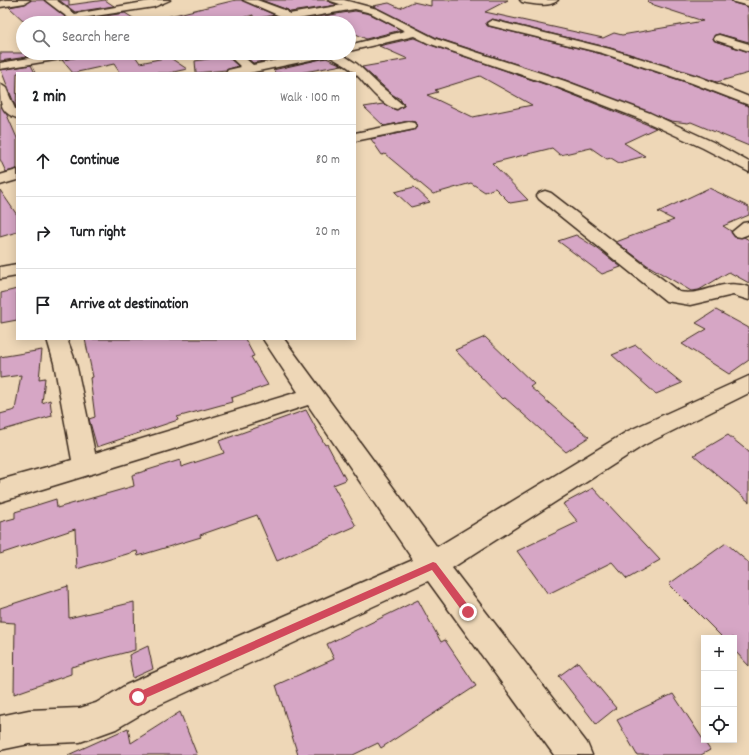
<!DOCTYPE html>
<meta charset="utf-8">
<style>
:root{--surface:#fff;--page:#f6f6f6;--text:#202124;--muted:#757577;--line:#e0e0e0}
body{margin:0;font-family:Dekko,sans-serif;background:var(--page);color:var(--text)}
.controls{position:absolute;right:12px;bottom:12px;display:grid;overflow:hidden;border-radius:0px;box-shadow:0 2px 10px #0003}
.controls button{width:36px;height:36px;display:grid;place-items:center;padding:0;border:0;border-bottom:1px solid var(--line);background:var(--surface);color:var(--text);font:20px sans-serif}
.stop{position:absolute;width:12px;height:12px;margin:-9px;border:3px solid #d1495b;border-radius:50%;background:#fff}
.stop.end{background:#d1495b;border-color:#fff;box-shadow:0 1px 4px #0008}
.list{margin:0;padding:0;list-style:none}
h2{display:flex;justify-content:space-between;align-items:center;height:52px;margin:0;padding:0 16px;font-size:17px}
h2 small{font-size:13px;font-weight:400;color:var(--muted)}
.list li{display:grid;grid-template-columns:26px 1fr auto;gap:12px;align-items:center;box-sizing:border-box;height:72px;padding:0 16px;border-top:1px solid var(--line)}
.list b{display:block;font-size:15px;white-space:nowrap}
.list em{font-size:13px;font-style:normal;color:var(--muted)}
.icon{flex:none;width:22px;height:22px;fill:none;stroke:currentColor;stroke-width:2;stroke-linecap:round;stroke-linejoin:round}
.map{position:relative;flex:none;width:749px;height:755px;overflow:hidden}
.search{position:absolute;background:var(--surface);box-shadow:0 2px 10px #0003;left:16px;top:16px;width:340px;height:44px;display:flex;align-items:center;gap:10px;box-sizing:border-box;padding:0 14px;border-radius:22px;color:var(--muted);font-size:15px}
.panel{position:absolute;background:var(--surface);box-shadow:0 2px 10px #0003;left:16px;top:72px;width:340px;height:268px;border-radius:0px}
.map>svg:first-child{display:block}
.building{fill:#d6a6c5;stroke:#3b2a1e;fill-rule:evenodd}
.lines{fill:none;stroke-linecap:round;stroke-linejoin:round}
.minor-casing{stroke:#3b2a1e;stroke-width:3}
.minor{fill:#eed7b7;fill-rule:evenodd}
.route{fill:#d1495b}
</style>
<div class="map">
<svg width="749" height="755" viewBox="0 0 749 755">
<rect width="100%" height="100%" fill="#eed7b7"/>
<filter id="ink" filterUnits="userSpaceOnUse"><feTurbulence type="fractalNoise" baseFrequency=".025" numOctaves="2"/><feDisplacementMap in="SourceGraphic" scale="8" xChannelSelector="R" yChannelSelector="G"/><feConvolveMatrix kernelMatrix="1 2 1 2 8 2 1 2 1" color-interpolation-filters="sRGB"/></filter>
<g filter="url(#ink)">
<!-- building -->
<g class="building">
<polygon points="31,0 44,0 73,23 26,23 9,7 25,4"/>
<polygon points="59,0 69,0 69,5 105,0 114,6 75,12"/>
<polygon points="236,0 242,0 275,15 253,19 253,15 229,22 215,23 167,23 166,17"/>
<polygon points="261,0 325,0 337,5 290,12 288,10"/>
<polygon points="431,0 508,0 485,12 603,38 614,33 622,35 703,21 648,3 649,0 730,0 734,3 748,7 749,42 719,34 715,35 713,39 715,41 749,52 749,73 717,82 610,48 492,19 486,23 488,26 602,54 691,84 749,106 749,146 691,122 688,123 671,121 565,80 437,38 373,6 389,3 400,8 413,2 431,6"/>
<polygon points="355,11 370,14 401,30 366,39 356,34 349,36 349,23 293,23 293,21"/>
<polygon points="125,13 141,23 88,23 85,19"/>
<path d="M414 38 428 44 556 88 656 128 624 143 645 156 619 163 611 158 607 159 591 148 560 155 552 148 492 163 528 200 510 203 495 188 485 192 471 183 433 194 385 154 382 155 371 139 414 130 417 127 415 122 409 121 384 126 364 107 383 104 396 110 404 106V104L400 100H402L393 95 362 67 408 59 379 46ZM480 76 532 105 473 117 427 95 438 92 435 90Z"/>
<polygon points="0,53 24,53 27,57 0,61"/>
<polygon points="86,53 133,53 140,63 169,57 187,69 169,73 120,73 114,64 73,73 62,60 79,57"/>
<polygon points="241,53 304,53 253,63"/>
<polygon points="227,56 238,66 226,70 196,73 195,61"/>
<polygon points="326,58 342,65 299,73 276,73 273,70"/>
<polygon points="31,65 35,73 17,73 16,108 1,70"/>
<polygon points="0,104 7,115 17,138 17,169 6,172 0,159"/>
<polygon points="414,187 430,202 411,207 395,192"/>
<polygon points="709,188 749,207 749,215 723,226 731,231 735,237 744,237 749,240 749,283 729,272 699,290 691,291 647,265 616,242 674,220 658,212"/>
<polygon points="0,190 17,215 17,232 0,237"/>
<polygon points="576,235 598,249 621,267 602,274 558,241"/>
<polygon points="17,289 17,320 1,323 1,293"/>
<polygon points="716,310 749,328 749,360 729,374 682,344 707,329 696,323"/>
<polygon points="485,337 534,384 530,387 589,437 566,452 505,398 502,399 455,350"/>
<polygon points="85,339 245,339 254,356 251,357 268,385 231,398 232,402 177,417 178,420 97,447 89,419 95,417 90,378 93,377"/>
<polygon points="636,345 656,362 682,383 656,394 612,355"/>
<polygon points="42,350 39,379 45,378 42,403 50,400 52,416 0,431 0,414 15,410 21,375 0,378 0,357"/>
<polygon points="306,410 325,445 327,444 346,480 333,485 356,526 277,561 257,515 200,535 201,537 138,556 137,551 77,569 75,529 0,554 0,522 15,518 15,512 56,499 57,508 134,486 132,475 180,460 181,467 224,453 219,441"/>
<polygon points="728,435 749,452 749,502 694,455"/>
<polygon points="593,488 660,560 627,579 612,562 548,594 517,551 578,522 563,504"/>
<polygon points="726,543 749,563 749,666 734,650 734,638 723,638 669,584"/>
<polygon points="68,586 69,618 134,602 135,650 71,667 71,674 14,694 15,623 0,622 0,608"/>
<polygon points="418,600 441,642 445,640 476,686 381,748 378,743 353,755 298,755 276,685 334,659 327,644"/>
<polygon points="148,646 153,669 133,678 129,655"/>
<polygon points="578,662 616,708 596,724 559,676"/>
<polygon points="673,694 710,750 701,755 637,755 617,720"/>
<polygon points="180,712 197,755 68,755 128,728 131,743"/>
</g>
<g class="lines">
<!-- minor casing -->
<g class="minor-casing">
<g id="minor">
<polygon points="7,0 30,0 25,3 0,7 0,1"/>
<polygon points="45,0 56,0 75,14 156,0 170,0 154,7 82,18 87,23 75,23"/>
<polygon points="243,0 257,0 287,11 289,14 343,5 328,0 344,0 377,9 436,39 565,81 650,113 713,142 749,162 749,172 703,148 640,119 557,87 428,43 414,36 349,51 349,45 405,31 371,13 355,9 292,20 291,23 282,21 250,23 255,20 280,16"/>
<path d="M520 0H558C550 8 532 4 522 2Z"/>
<polygon points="732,0 749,0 749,6 734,2"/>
<polygon points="492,20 610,49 700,77 749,97 749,105 692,83 602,53 488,25 487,23"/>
<polygon points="719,35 749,44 749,51 715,40 714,38 715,36"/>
<polygon points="59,53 85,53 79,56 0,69 0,63"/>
<path d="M226 53H239L253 65 311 53H340L357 64 379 85 403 105 397 109C380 105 366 84 355 73 348 66 337 61 329 56L249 73H226L228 70 241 67Z"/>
<path d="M0 84 6 88 15 109H17V118C0 113 0 102 0 84Z"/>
<polygon points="409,122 414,123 416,126 414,129 355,141 355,133"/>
<polygon points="17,170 17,180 0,185 0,175"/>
<path d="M545 191 551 193 679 292C705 297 720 277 749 287V300L733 295 690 305 666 301 539 199 537 196 539 193Z"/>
<polygon points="749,222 749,234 741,237 735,236 732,232 743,223"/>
<polygon points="17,264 17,276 0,279 0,267"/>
<polygon points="47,339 67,339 76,363 95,453 298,392 263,339 284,339 437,547 628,431 749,376 749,393 644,445 452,568 587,743 592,755 554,755 428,581 150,709 116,729 80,742 29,744 0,750 0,716 29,710 80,708 96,703 126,685 413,560 308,405 183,446 0,502 0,480 72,460 54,363"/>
</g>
</g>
<!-- minor -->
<use href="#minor" class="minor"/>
</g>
</g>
<!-- route -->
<polygon class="route" points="433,562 436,563 471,609 471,615 465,615 432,570 141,700 138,702 134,700 133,697 134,694"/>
</svg>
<div class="controls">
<button>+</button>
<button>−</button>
<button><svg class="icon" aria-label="locate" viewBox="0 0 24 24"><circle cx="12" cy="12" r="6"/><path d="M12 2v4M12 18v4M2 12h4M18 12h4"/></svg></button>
</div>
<div class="stop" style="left:138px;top:697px"></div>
<div class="stop end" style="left:468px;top:612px"></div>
<div class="search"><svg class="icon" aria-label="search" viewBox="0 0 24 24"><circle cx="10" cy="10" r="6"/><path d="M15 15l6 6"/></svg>Search here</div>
<section class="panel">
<h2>2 min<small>Walk · 100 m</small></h2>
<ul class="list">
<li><svg class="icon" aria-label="ahead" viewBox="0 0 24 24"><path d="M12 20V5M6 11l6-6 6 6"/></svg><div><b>Continue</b></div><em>80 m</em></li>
<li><svg class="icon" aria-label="right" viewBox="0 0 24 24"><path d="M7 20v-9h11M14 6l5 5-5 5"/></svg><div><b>Turn right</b></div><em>20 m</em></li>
<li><svg class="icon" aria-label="arrive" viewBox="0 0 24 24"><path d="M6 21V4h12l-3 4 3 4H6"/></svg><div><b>Arrive at destination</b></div></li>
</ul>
</section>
</div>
